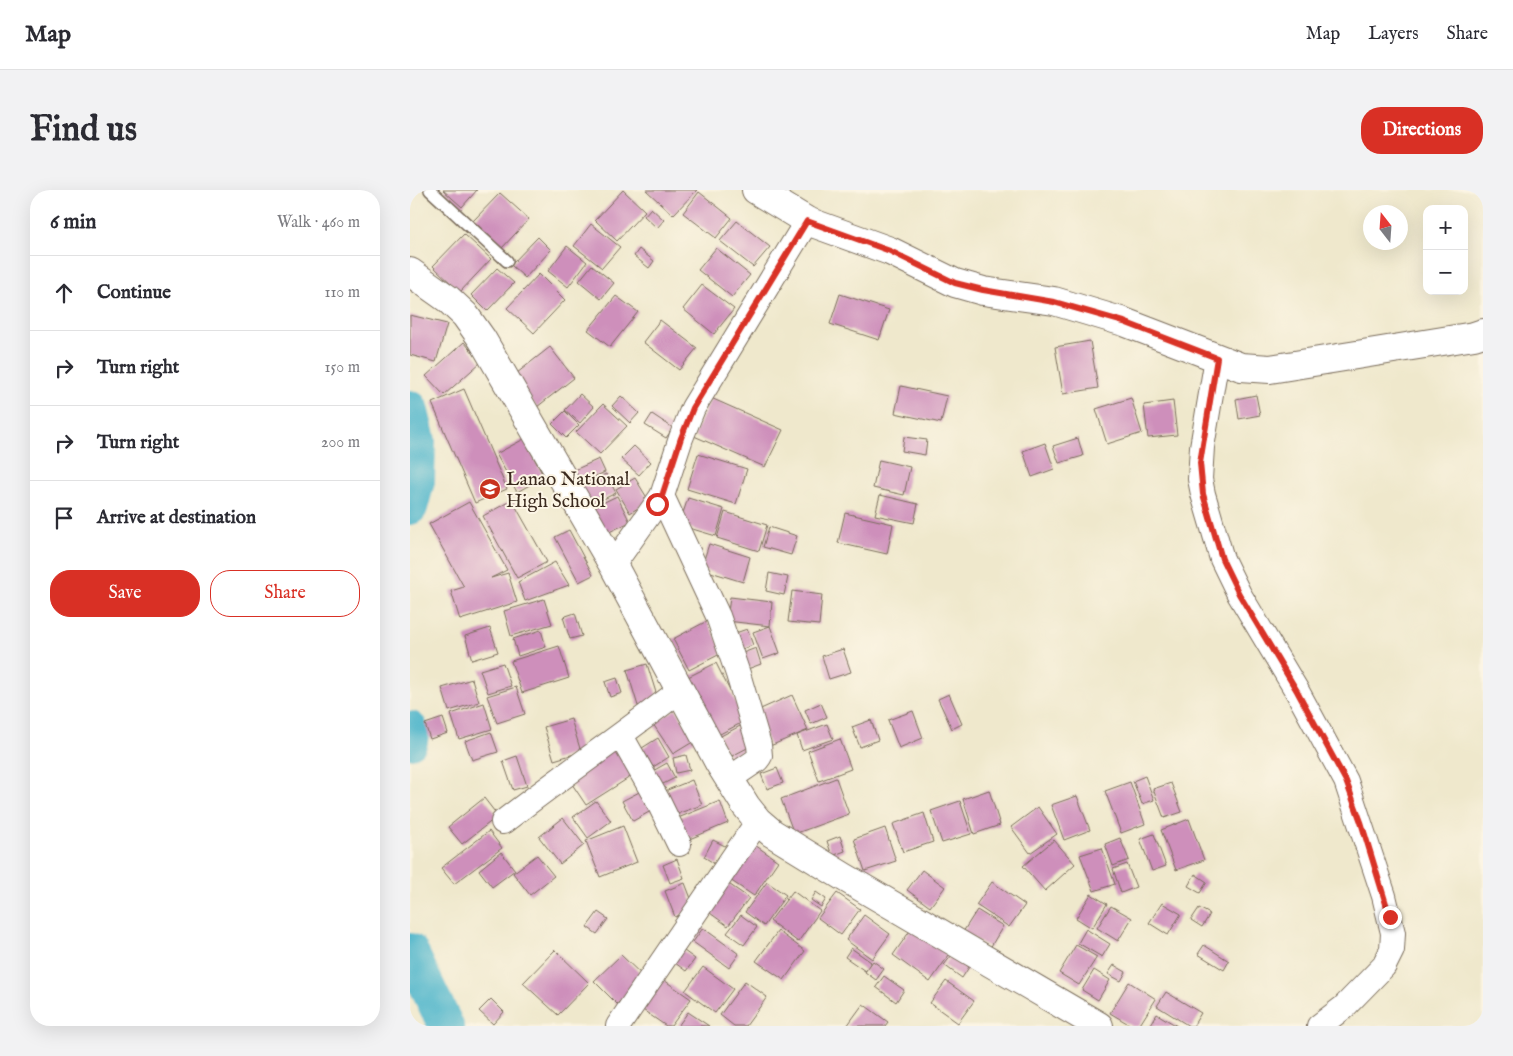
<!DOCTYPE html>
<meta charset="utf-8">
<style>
:root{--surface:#fff;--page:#f2f2f3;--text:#2b2b33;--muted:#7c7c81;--line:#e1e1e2;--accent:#d93025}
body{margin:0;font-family:"IM FELL English",serif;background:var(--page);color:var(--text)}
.controls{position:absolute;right:15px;top:15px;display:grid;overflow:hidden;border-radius:10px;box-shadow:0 5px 20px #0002}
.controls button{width:45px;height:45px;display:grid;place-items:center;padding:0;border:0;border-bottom:1px solid var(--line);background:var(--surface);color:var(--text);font:25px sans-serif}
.compass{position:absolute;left:953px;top:15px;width:45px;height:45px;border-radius:50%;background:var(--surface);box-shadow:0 5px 20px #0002;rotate:343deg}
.stop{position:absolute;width:15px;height:15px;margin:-11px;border:4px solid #d93025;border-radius:50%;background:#fff}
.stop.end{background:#d93025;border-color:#fff;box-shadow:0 1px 5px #0008}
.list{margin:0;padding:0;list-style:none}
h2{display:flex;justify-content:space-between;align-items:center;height:65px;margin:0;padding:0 20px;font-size:21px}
h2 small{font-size:16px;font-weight:400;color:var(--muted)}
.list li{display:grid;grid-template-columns:32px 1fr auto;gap:15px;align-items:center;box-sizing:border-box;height:75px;padding:0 20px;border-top:1px solid var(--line)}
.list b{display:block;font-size:19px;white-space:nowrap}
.list em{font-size:16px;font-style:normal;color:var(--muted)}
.actions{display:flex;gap:10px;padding:15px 20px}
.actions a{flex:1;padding:11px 0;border:1px solid var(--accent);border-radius:20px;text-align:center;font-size:18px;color:var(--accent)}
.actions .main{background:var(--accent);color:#fff}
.icon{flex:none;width:28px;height:28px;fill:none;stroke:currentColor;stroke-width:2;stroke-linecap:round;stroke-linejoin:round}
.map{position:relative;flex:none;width:1073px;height:836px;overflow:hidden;border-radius:20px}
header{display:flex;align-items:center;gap:30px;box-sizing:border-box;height:70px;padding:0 25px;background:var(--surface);border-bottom:1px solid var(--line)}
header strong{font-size:24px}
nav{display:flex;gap:28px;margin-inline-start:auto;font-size:18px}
.intro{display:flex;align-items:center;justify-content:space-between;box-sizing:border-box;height:120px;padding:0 30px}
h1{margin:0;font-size:35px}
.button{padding:12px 22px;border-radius:20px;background:var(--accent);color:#fff;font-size:18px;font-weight:700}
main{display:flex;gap:30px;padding:0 30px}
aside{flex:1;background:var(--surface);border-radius:20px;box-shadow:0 5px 20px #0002}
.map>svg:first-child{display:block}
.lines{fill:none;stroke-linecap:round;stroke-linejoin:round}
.river{stroke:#4db5cb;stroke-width:36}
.building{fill:#ce8fbb}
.lane-casing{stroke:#7a6c5b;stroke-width:14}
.street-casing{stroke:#7a6c5b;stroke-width:26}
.secondary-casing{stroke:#7a6c5b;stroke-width:30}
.lane{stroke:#fff;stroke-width:11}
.street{stroke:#fff;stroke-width:24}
.secondary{stroke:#fff;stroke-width:28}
.route{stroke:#d93025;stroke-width:6}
.labels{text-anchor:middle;stroke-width:4;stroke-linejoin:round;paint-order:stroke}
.poi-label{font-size:19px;fill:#3b2a1e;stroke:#fcf5e5;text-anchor:start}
</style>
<header>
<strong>Map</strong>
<nav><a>Map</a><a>Layers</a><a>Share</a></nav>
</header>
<div class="intro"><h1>Find us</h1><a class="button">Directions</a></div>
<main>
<aside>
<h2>6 min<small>Walk · 460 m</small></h2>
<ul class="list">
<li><svg class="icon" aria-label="ahead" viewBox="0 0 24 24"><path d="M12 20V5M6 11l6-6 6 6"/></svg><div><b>Continue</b></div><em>110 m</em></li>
<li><svg class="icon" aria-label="right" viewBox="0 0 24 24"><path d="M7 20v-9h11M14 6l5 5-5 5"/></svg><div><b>Turn right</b></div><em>150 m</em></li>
<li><svg class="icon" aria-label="right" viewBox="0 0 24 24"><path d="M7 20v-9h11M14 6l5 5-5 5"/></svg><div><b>Turn right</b></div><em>200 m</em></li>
<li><svg class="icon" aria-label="arrive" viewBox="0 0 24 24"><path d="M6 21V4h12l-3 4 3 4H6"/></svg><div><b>Arrive at destination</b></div></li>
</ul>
<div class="actions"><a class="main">Save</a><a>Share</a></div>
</aside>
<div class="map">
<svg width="1073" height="836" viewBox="0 0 1073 836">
<rect width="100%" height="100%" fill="#fcf5e5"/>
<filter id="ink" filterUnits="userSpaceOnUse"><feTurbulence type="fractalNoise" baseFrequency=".02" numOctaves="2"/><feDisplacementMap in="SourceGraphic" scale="10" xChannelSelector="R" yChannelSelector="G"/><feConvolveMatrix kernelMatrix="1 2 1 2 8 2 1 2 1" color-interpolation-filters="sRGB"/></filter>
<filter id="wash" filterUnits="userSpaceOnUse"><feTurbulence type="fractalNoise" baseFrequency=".0096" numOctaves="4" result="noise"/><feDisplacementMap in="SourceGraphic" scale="20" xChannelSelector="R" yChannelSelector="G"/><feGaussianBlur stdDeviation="1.12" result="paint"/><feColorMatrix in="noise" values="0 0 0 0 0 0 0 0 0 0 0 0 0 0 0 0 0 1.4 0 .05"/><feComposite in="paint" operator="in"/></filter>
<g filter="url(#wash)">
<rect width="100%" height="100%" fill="#efe8cc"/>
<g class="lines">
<!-- river -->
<g class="river">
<polyline points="0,218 8,251 7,291 0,317"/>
<polyline points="0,539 1,542 0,551"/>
<polyline points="0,761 36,836"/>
</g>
</g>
<g id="blocks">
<!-- building -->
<g class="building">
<polygon points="33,0 67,0 52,17"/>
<polygon points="213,0 235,21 207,51 185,30"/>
<polygon points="236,0 287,0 263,25"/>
<polygon points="289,2 322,28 306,48 273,23"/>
<polygon points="90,3 119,29 92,58 63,31"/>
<polygon points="241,18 254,30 247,38 234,26"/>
<polygon points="327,31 360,57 343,77 310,51"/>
<polygon points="181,34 210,57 192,78 164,56"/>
<polygon points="54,44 81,69 50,102 23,76"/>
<polygon points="128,47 141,60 115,88 101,75"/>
<polygon points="157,56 177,72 158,97 138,81"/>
<polygon points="306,58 340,85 322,107 288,80"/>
<polygon points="229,59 244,71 239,78 224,66"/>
<polygon points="182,75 204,93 191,109 169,91"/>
<polygon points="87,78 104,93 77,121 61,105"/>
<polygon points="129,84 155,110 124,143 97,118"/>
<polygon points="292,95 324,119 304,144 273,119"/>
<polygon points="430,104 479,120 469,150 420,134"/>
<polygon points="206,106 228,122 200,157 178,140"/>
<polygon points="0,125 37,134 26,172 0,165"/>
<polygon points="250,130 287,158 269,180 233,152"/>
<polygon points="680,151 688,198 653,204 645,157"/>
<polygon points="54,152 71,172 34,205 16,186"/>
<polygon points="140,157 164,188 127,217 102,187"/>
<polygon points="491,196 537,206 531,233 485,223"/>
<polygon points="54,199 97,299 65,313 22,213"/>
<polygon points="170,204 184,217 170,233 155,220"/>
<polygon points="846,205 850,225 829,229 826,209"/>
<polygon points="211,206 229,223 220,233 202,216"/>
<polygon points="301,208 373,240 355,277 284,246"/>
<polygon points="721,208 732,243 697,254 686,219"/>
<polygon points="763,211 767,245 738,248 734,215"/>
<polygon points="193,214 217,236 190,264 166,242"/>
<polygon points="155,221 169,235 156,248 142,234"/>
<polygon points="242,224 263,238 256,248 235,235"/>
<polygon points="494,247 517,250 515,265 492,261"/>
<polygon points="668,248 673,266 649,273 643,256"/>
<polygon points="114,249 134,287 107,302 86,264"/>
<polygon points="635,253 644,279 622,287 613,261"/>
<polygon points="224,256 241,272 229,285 211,269"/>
<polygon points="288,264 337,279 326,314 277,299"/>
<polygon points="189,269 195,282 166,295 160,282"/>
<polygon points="469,270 500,277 494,305 463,298"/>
<polygon points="196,284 206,303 179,316 170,296"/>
<polygon points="225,288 239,311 220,323 206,299"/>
<polygon points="470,305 508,314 504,333 465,325"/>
<polygon points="207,306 220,332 195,344 182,318"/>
<polygon points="278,308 314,319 306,346 269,335"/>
<polygon points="102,310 137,372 107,388 73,326"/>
<polygon points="59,312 97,380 81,388 98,383 107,412 50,430 41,401 54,397 19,334"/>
<polygon points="315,322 357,335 349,361 307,348"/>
<polygon points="435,323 483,334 477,364 428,353"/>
<polygon points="359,337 387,346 381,365 353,357"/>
<polygon points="159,340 183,385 169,392 145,347"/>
<polygon points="299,354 340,367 333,392 291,379"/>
<polygon points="145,372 159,395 115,411 108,392"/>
<polygon points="359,383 378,387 374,405 356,401"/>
<polygon points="382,401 412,405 409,435 378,432"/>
<polygon points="320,407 362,412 360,436 317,431"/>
<polygon points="134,409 142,434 101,446 94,421"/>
<polygon points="165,423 172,446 160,449 153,427"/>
<polygon points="297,431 314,462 279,480 263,449"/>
<polygon points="360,436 370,463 353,469 343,442"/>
<polygon points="80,438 88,462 62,470 55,446"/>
<polygon points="337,439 343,455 327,461 320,445"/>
<polygon points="131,440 136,457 108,466 103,449"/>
<polygon points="149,456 159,488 112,503 101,471"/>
<polygon points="346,458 351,474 335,480 330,464"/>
<polygon points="433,459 441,482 419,489 412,466"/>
<polygon points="93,473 101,496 78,503 70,480"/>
<polygon points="306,473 335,531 308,545 278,487"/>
<polygon points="237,474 248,509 228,516 217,480"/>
<polygon points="207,488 212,503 200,507 195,492"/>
<polygon points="62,489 69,512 39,521 32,498"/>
<polygon points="106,497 115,524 87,533 77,506"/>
<polygon points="539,504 552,534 542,539 528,509"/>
<polygon points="382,505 398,540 360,556 344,522"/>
<polygon points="74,513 82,539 49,549 41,524"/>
<polygon points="411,513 417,527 401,534 395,520"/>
<polygon points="266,519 286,550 263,564 243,534"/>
<polygon points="503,521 513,548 489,558 478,530"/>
<polygon points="33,528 38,543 20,549 15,534"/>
<polygon points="161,529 171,562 144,570 134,537"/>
<polygon points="461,530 468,550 450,557 442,537"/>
<polygon points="417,534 423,549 392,560 387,545"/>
<polygon points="332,535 343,555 320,567 309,547"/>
<polygon points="81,542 88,562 62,570 55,551"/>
<polygon points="248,548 259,567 243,577 232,558"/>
<polygon points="430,549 441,579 409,591 398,561"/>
<polygon points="210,554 228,582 176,615 158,588"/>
<polygon points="276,565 280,580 266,583 263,568"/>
<polygon points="107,566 117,596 103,600 93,571"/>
<polygon points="257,573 265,588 249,596 241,582"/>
<polygon points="367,578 373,593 357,599 351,584"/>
<polygon points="735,586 744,610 732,614 723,591"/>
<polygon points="426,588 439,624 384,644 371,609"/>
<polygon points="282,590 292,615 264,625 255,601"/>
<polygon points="720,592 735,634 711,643 695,601"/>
<polygon points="761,593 772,622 754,628 743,599"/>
<polygon points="237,598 248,617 223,631 212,611"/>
<polygon points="579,600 590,635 564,644 553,609"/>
<polygon points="667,606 680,640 654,650 641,615"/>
<polygon points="74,608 88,626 52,654 38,637"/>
<polygon points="186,611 201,631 178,648 163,627"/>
<polygon points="310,611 318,633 277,650 268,628"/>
<polygon points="550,611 561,644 532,653 521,621"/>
<polygon points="628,617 647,644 620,663 601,637"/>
<polygon points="514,623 523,652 493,662 483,634"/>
<polygon points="153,628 174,655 150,674 129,647"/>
<polygon points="779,629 794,670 766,680 751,640"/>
<polygon points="213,636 227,672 190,687 176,651"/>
<polygon points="475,638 486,671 455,681 444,649"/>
<polygon points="79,641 92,658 44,694 31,678"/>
<polygon points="744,644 756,676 742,681 730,649"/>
<polygon points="430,646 435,661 422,666 417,651"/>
<polygon points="710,648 719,670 703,676 695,654"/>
<polygon points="303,650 317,657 307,675 294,667"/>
<polygon points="644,650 665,674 635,701 613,676"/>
<polygon points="339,651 368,671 344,706 314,686"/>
<polygon points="692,658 705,694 684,701 670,665"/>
<polygon points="91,662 105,680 82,697 69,680"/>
<polygon points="127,665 144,686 120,705 103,683"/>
<polygon points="267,669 274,688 260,693 253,675"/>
<polygon points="717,674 726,697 711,703 703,679"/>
<polygon points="512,680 535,697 520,717 497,700"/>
<polygon points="785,684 797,692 790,703 778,696"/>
<polygon points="313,690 339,708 318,736 293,718"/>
<polygon points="357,692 376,705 354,736 335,722"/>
<polygon points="582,692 615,715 599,737 566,715"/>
<polygon points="275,693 285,719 265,727 255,701"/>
<polygon points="383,701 410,721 388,752 360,731"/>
<polygon points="406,702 416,709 411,717 401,710"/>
<polygon points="427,703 450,719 431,745 408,728"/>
<polygon points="681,704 697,714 682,738 666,728"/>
<polygon points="752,713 771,724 758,745 739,733"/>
<polygon points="701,716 722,728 708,751 687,738"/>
<polygon points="789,718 800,724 792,737 781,730"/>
<polygon points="567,720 593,736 580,758 553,742"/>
<polygon points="188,722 198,729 187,744 177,737"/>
<polygon points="331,725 347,737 334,755 317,743"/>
<polygon points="454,725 480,744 462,769 436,750"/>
<polygon points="293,738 329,764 319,778 283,752"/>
<polygon points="502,738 539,765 520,792 483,765"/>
<polygon points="676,739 700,754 692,767 668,753"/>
<polygon points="368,741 395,761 374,790 346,771"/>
<polygon points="666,755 687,767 669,795 649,783"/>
<polygon points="794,755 819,771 814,780 788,764"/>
<polygon points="270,758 285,769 276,781 261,770"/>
<polygon points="441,758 461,772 455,781 435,767"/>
<polygon points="145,760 179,793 148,825 113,793"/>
<polygon points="211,765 234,787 207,814 184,791"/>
<polygon points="542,765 559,777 552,788 534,775"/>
<polygon points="463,771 474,779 466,790 455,782"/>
<polygon points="704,775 716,782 711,791 698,784"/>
<polygon points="293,777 323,799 305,823 275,801"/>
<polygon points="684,780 700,790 688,810 672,800"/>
<polygon points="474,786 494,800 486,812 466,797"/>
<polygon points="251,788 281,809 261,836 256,836 230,818"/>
<polygon points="335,791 357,807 336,836 324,836 310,825"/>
<polygon points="536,791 564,811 548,833 520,813"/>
<polygon points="719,792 746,809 729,836 722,836 700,823"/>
<polygon points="756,802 791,823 783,836 779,836 747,816"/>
<polygon points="81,809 94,822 83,834 69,821"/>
<polygon points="453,814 478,832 475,836 437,836"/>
<polygon points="278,822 299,836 268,836"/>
<polygon points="747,824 767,836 740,836"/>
</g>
</g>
</g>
<g filter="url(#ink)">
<use href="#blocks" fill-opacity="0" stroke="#7a6c5b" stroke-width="1"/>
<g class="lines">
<!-- lane casing -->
<g class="lane-casing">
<polyline id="lane" points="20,0 97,71"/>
</g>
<!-- street casing -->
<g class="street-casing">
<g id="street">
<polyline points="807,168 792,257 790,289 793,304 812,369 829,404 887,501 936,591 974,706 983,743 982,760 974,776 934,817 909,836"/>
<polyline points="252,306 308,426 328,484 349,555 350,566 347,570 319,589"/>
<polyline points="203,375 252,306 271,248 283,218 397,31"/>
<polyline points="211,546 248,611 269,654"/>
<path d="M93 632C151 587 211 546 269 501"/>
<polyline points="208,836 348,631"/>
</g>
</g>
<!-- secondary casing -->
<g class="secondary-casing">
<g id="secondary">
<polyline points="346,0 397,31 480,61 545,93 573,101 644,111 714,132 831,177 860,179 1064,146 1073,143"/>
<polyline points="0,82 38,109 55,125 72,149 203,375 308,571 336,616 348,631 362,643 434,687 689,836"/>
</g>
</g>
<!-- lane -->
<use href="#lane" class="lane"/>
<!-- street -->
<use href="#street" class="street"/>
<!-- secondary -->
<use href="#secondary" class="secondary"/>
</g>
</g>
<g class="lines" filter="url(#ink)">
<!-- route -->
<polyline class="route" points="247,314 252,306 271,248 283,218 397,31 480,61 545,93 573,100 644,112 714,132 807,168 790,273 793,304 812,369 829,404 887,501 936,591 951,632 980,727"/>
</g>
<!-- icons -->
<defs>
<g id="school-disc" transform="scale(1.125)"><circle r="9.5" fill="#c8321e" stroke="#fcf5e5"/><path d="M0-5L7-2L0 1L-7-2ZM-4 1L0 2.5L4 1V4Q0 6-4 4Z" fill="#fff"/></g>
</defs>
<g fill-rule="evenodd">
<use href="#school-disc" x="80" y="299"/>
</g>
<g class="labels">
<!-- poi labels -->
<g class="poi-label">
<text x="96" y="295">Lanao National<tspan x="96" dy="22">High School</tspan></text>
</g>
</g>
</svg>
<div class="controls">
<button>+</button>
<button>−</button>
</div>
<svg class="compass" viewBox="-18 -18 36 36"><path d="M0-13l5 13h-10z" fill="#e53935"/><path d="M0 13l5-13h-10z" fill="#7c7c81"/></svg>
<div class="stop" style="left:247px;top:314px"></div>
<div class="stop end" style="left:980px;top:727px"></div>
</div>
</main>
